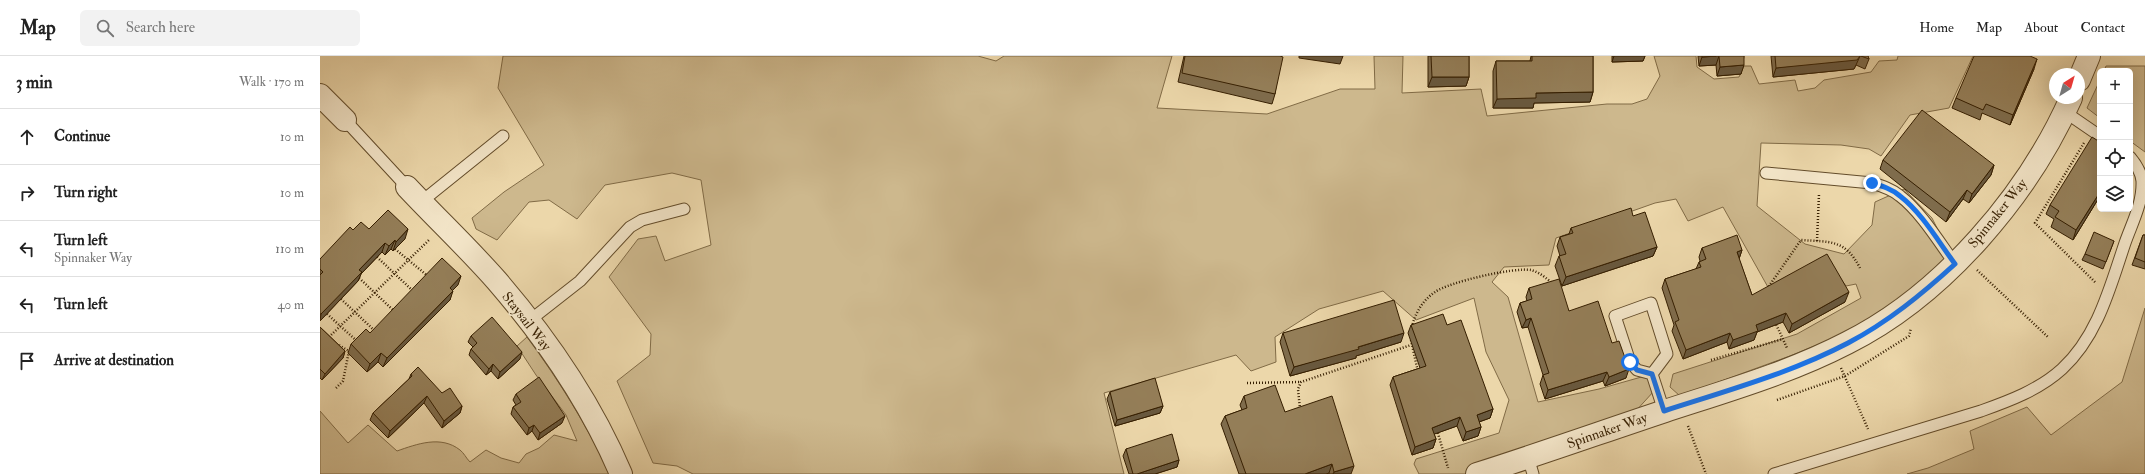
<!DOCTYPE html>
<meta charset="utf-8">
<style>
:root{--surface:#fff;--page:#f2f2f2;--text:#222;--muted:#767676;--line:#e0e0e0}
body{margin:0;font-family:"IM FELL Double Pica",serif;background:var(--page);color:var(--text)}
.controls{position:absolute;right:12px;top:12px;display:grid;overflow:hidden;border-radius:6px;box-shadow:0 4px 16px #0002}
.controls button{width:36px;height:36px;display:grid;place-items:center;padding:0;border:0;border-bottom:1px solid var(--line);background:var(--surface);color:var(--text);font:20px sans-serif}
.compass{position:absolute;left:1729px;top:12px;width:36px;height:36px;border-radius:50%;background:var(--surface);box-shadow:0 4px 16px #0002;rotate:37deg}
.stop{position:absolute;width:12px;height:12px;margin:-9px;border:3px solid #1a73e8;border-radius:50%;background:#fff}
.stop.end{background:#1a73e8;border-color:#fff;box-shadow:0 1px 4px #0008}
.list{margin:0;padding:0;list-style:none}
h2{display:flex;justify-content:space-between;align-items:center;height:52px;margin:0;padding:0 16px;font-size:17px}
h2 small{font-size:13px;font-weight:400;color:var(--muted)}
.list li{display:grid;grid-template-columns:26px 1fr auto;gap:12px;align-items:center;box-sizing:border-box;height:56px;padding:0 16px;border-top:1px solid var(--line)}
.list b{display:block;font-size:15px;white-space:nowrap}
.list p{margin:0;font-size:13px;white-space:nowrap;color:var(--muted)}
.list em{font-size:13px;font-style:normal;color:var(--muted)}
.icon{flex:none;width:22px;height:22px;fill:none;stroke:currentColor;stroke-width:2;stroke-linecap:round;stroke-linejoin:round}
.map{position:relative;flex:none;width:1825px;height:418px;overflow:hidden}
header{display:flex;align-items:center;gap:24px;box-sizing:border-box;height:56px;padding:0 20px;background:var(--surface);border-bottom:1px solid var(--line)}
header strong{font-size:19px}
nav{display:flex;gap:22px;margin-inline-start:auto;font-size:14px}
.search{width:280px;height:36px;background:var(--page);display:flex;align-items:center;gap:10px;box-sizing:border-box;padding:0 14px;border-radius:6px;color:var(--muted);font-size:15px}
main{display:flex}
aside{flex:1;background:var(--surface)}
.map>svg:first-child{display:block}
.green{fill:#cdb88d;stroke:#816b46}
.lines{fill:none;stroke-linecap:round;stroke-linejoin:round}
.lane-casing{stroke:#634c2a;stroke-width:13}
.street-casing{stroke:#634c2a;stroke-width:24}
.path{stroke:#351e00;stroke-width:2.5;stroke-dasharray:1 2;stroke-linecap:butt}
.lane{stroke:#f3e5c8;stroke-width:11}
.street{stroke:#f3e5c8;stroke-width:22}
.wall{fill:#7f6c4c;stroke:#351e00}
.shaded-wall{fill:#68583e;stroke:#351e00}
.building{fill:#947e58;stroke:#351e00}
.route{stroke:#1a73e8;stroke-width:5}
.labels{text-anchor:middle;stroke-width:3.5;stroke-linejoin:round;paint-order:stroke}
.street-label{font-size:14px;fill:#351e00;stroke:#f3e5c8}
</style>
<header>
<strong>Map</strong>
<div class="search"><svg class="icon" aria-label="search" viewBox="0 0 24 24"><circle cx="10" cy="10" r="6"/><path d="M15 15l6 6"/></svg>Search here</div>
<nav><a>Home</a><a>Map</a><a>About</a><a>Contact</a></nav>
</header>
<main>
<aside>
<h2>3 min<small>Walk · 170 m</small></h2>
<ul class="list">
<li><svg class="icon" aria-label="ahead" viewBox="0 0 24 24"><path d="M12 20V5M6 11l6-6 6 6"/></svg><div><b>Continue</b></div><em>10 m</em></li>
<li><svg class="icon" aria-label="right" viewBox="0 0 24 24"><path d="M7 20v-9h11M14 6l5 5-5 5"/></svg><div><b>Turn right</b></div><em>10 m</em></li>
<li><svg class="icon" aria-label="left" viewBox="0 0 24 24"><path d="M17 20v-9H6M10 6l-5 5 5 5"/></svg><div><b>Turn left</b><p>Spinnaker Way</p></div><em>110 m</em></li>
<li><svg class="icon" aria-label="left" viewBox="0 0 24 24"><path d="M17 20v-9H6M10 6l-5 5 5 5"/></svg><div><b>Turn left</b></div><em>40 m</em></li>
<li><svg class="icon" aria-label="arrive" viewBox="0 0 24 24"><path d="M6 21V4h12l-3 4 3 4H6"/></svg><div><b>Arrive at destination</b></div></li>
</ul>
</aside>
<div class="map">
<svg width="1825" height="418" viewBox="0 0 1825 418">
<rect width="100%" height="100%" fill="#ecd7aa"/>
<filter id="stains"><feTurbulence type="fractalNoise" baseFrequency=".005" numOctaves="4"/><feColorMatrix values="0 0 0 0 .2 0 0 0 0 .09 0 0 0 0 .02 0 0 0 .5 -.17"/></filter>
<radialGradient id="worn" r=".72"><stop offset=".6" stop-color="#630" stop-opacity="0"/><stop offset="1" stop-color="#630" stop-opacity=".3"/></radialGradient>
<!-- green -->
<g class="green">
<polygon points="183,0 658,0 676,5 684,0 852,0 837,52 947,58 1020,33 1055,33 1054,0 1083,0 1082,37 1161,33 1167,60 1287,48 1312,48 1327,43 1340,20 1334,0 1376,0 1377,11 1394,23 1419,21 1424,10 1431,10 1439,28 1475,24 1478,35 1495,32 1504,24 1551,16 1559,5 1577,4 1578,0 1653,0 1629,52 1590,59 1561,100 1549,93 1521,89 1441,87 1437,150 1485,188 1524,198 1552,169 1555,146 1584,133 1612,162 1630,198 1615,217 1546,269 1470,300 1360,340 1350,331 1353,318 1477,278 1541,242 1536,228 1526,230 1506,204 1449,233 1403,151 1368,165 1356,143 1335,147 1236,182 1229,209 1184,211 1172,226 1188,241 1218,346 1279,333 1332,318 1334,335 1314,357 1187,418 1099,418 1094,408 1096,403 1179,377 1189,344 1166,296 1154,242 1096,264 1063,235 999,253 955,281 956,306 931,315 916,299 784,337 804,418 373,418 357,410 333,407 297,325 330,299 331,278 289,221 318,183 336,180 345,205 391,189 381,124 352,117 285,129 257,163 229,144 209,146 177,184 156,173 152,162 184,136 224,109 178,32"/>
<polygon points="1786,10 1825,10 1825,96 1810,85 1810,15 1784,15"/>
<polygon points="1780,24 1780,62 1767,52"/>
<polygon points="1825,252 1825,418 1587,418 1608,412 1654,393 1650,375 1707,351 1731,379 1802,326"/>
<path d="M207 281C240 326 266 368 290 418H0V355L28 387 48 369 77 395C97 388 121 379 140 394 144 397 146 402 150 406L166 394 181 402 199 407 206 398 219 392 234 379 257 385 246 359 216 319 197 290Z"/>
</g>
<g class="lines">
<!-- lane casing -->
<g class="lane-casing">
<g id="lane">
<polyline points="1745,56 1780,80"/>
<polyline points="25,64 87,131"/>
<path d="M1446 117 1552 127C1562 130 1572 133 1580 140 1601 156 1619 186 1635 208"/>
<polyline points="101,146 183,80"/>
<polyline points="209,265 260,225 310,171 322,164 364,153"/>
<polyline points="1332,318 1317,314 1310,306 1295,260 1331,247 1347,298 1332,318 1344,355"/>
<polyline points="1208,401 1213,418"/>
<path d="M1454 418 1661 355C1689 345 1719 334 1742 313 1778 280 1790 231 1805 187 1812 167 1823 147 1822 125 1821 116 1816 108 1810 101"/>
</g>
</g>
<!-- street casing -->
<g class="street-casing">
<g id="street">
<polyline points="1759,24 1769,0"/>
<polyline points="0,39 25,64"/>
<path d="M87 131C116 162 148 192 177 225 227 283 271 347 301 418"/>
<path d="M1157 418C1220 398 1282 376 1345 355 1406 335 1469 317 1527 287 1623 239 1708 139 1751 42"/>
</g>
</g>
<!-- path -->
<g class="path">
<polyline points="1764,87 1715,167 1776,227"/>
<polyline points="1497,185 1499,138"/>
<polyline points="75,193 109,221"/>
<polyline points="57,201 93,235"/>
<polyline points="1657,214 1729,282"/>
<polyline points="37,220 74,255"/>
<path d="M1447 233 1481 184C1510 186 1525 183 1540 212"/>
<polyline points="21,243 56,276"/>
<polyline points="7,258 38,286"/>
<polyline points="1455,266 1467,292"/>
<path d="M1092 271C1095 257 1103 244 1115 236 1129 226 1194 211 1211 214 1219 216 1226 222 1232 227"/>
<polyline points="9,281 109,184"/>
<polyline points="1091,284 1098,316"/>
<polyline points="1391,304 1463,283"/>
<polyline points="1521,312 1548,373"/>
<polyline points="927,327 980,326"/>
<polyline points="16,332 23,325 29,295 17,288"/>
<polyline points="1457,344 1525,320 1589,280 1591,272"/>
<polyline points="980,353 978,333 981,326 1091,289"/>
<polyline points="1368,370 1386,418"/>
<polyline points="1117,374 1128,412"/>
</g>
<!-- lane -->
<use href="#lane" class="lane"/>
<!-- street -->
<use href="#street" class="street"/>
</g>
<!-- wall -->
<g class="wall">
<polygon points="864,0 960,0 955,38 952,48 858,26"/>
<polygon points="1108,0 1149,0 1149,21 1146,30 1108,31"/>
<polygon points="1211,0 1273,0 1273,36 1270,46 1214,47 1213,52 1173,52 1173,15 1176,5 1210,5"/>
<polygon points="1292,0 1325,0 1323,5 1292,6"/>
<polygon points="1378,0 1424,0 1421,18 1397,20 1396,9 1379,10"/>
<polygon points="1451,0 1548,0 1549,3 1545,13 1536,9 1534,13 1453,21"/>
<polygon points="1714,13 1690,69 1662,57 1660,64 1632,52 1636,42"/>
<polygon points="1780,86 1780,140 1753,184 1731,171 1734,163 1726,158 1730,149"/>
<polygon points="1563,104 1674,109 1671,119 1649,147 1643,143 1626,166 1560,113"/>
<polygon points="1313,160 1337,191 1333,200 1242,230 1235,210 1239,200 1240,200 1237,190 1240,181 1249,178 1251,172"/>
<polygon points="33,174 85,183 73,195 71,193 65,199 62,196 41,218 38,225 0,265 0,203"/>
<polygon points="1823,179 1825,179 1825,213 1812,209"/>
<polygon points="1794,185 1783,213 1762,204 1765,198"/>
<polygon points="1382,192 1422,194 1419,203 1432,239 1525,246 1469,277 1463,266 1437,276 1434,284 1409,293 1407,286 1363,303 1352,275 1354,269 1342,232 1345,223 1376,213 1379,206 1380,205 1379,201"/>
<polygon points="138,229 132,235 130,244 63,311 58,306 47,316 28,297 31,288 50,277"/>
<polygon points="1209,232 1249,255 1292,287 1306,322 1285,330 1283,325 1225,343 1220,328 1223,319 1208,271 1202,272 1197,256 1200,247 1207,245 1206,241"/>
<polygon points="1091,269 1127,269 1173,353 1170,362 1159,366 1161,371 1158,380 1143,385 1137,370 1114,378 1116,383 1113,392 1092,399 1070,329 1073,321 1100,312 1088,277"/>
<polygon points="0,271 25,295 23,302 2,324 0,322"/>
<polygon points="963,277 1081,286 1036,300 1036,302 970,320 960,286"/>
<polygon points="151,280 200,303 178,323 171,315 166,319 149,299 151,293 153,291 148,286"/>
<polygon points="91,318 142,350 140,357 122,372 104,347 68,382 50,364 53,357 89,323"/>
<polygon points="790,336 843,350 840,357 795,370 787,343"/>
<polygon points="196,338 242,367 218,384 212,375 207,379 191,358 193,351 196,349 193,344"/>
<polygon points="924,340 965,356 1031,418 1009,418 1009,417 1006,418 919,418 901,368 905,360 922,354 920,349"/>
<polygon points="806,393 859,404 857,411 835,418 809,418 803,400"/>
</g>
<!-- shaded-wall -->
<g class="shaded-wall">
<polygon points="979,0 1023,0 1020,8 979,2"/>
<polygon points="1294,0 1325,0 1323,5 1292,6"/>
<polygon points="1399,0 1396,9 1379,10 1382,1"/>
<polygon points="1540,0 1536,9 1534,13 1453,21 1456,12"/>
<polygon points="1717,3 1714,13 1690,69 1693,59"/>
<polygon points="1424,9 1421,18 1397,20 1400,11"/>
<polygon points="1112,21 1149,21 1146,30 1108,31"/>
<polygon points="1273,36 1270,46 1214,47 1213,52 1173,52 1177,43 1216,37"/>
<polygon points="1674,109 1671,119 1649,147 1652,138"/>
<polygon points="1647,134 1643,143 1626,166 1630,156"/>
<polygon points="1780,136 1780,140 1753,184 1756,174"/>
<polygon points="88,173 85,183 73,195 76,186"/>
<polygon points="75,184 71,193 65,199 69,190"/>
<polygon points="65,187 62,196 41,218 38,225 0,265 1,258 39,214"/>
<polygon points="1337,191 1333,200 1242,230 1246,221"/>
<polygon points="1422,194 1419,203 1417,196"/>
<polygon points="141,220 138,229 126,241 130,232"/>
<polygon points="133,235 130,244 63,311 67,302"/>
<polygon points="1529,236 1525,246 1469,277 1472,268"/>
<polygon points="1466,257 1463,266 1437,276 1434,284 1409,293 1413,284 1436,269"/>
<polygon points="1211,262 1208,271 1202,272 1206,264"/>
<polygon points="1084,277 1081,286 1036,300 1036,302 970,320 974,311"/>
<polygon points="1410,277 1407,286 1363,303 1366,294"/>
<polygon points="25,295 23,302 2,324 5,318"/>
<polygon points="202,296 200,303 178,323 180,316"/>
<polygon points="61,297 58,306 47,316 50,308"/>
<polygon points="173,308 171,315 166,319 169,313"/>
<polygon points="1309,313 1306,322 1285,330 1289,321"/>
<polygon points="1287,316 1283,325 1225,343 1228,334"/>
<polygon points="107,340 104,347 68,382 70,375"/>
<polygon points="142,350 140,357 122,372 124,365"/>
<polygon points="843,350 840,357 795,370 797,364"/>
<polygon points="1173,353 1170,362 1153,368 1157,359"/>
<polygon points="245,360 242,367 218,384 220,377"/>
<polygon points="1140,361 1137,370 1109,380 1112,372"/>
<polygon points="214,369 212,375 207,379 209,372"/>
<polygon points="1161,371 1158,380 1143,385 1146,376"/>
<polygon points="1116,383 1113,392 1092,399 1095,391"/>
<polygon points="859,404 857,411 835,418 817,418"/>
<polygon points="1012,408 1009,417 1006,418 985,418"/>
<polygon points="1034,410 1031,418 1013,418 1014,416"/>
</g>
<!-- building -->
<g class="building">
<polygon points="865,0 960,0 963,1 955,38 862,17"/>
<polygon points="1111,0 1149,0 1149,21 1112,21"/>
<polygon points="1212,0 1273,0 1273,36 1216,37 1216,42 1177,43 1176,5 1212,5"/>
<polygon points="1382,0 1396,0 1382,1"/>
<polygon points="1399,0 1424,0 1424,9 1400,11"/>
<polygon points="1455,0 1540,0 1537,4 1456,12"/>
<polygon points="1541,0 1548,0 1549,3"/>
<polygon points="1654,0 1710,0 1717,3 1693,59 1666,48 1663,54 1636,42"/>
<polygon points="1602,54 1674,109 1652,138 1647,134 1630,156 1563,104"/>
<polygon points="1772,81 1780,86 1780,136 1756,174 1735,161 1739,155 1730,149"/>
<polygon points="1311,152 1313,160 1325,156 1337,191 1246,221 1239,200 1246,198 1240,181 1253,177 1251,172"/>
<polygon points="68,154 88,173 76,186 75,184 69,190 65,187 39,214 42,216 1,258 0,258 0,219 3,216 0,213 0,203 30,171 33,174 41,166 49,173"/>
<polygon points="1774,176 1794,185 1786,206 1765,198"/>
<polygon points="1417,179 1422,194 1417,196 1432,239 1507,198 1529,236 1472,268 1466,257 1436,269 1438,275 1413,284 1410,277 1366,294 1355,266 1359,264 1345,223 1381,211 1379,206 1386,203 1382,192"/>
<polygon points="1823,179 1825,179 1825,206 1815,202"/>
<polygon points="122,202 141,220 130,232 133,235 67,302 61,297 50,308 31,288 46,273 50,277"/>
<polygon points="1239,223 1249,255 1278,245 1292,287 1299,285 1309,313 1289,321 1287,316 1228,334 1223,319 1229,317 1211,262 1206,264 1200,247 1212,243 1209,232"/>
<polygon points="1074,244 1084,277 1038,291 1039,293 974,311 963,277"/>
<polygon points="1123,258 1127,269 1141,264 1173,353 1157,359 1161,371 1146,376 1140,361 1112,372 1116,383 1095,391 1073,321 1106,310 1091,269"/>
<polygon points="172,261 202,296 180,316 173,308 169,313 151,293 157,287 151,280"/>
<polygon points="0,271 25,295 5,318 0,313"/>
<polygon points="98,311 122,337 130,332 142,350 124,365 107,340 70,375 53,357 92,320 91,318"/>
<polygon points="219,321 245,360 220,377 214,369 209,372 193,351 201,346 196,338"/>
<polygon points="835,322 843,350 797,364 790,336"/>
<polygon points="955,329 965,356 1012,340 1034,410 1014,416 1012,408 985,418 926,418 905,360 927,352 924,340"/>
<polygon points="852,378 859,404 817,418 813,418 806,393"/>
</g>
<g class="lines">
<!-- route -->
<path class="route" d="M1310 306 1317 314 1332 318 1344 355C1406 335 1471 317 1528 287 1568 266 1602 238 1635 208 1618 185 1602 157 1580 140 1572 133 1562 130 1552 127"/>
</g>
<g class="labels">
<!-- street labels -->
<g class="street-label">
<text transform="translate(1677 157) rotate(-51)" y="5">Spinnaker Way</text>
<text transform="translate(207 265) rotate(52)" y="5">Staysail Way</text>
<text transform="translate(1287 374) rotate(-19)" y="5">Spinnaker Way</text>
</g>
</g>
<rect width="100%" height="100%" filter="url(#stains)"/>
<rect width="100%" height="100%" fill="url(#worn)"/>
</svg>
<div class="controls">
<button>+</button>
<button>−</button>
<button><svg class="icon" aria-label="locate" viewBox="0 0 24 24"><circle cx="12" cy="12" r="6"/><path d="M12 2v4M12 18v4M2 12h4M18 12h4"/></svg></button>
<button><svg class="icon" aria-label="layers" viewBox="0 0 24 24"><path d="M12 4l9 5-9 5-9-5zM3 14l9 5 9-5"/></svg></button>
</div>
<svg class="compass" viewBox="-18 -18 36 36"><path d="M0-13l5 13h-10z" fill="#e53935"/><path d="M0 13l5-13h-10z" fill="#767676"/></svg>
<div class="stop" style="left:1310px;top:306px"></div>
<div class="stop end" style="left:1552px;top:127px"></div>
</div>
</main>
